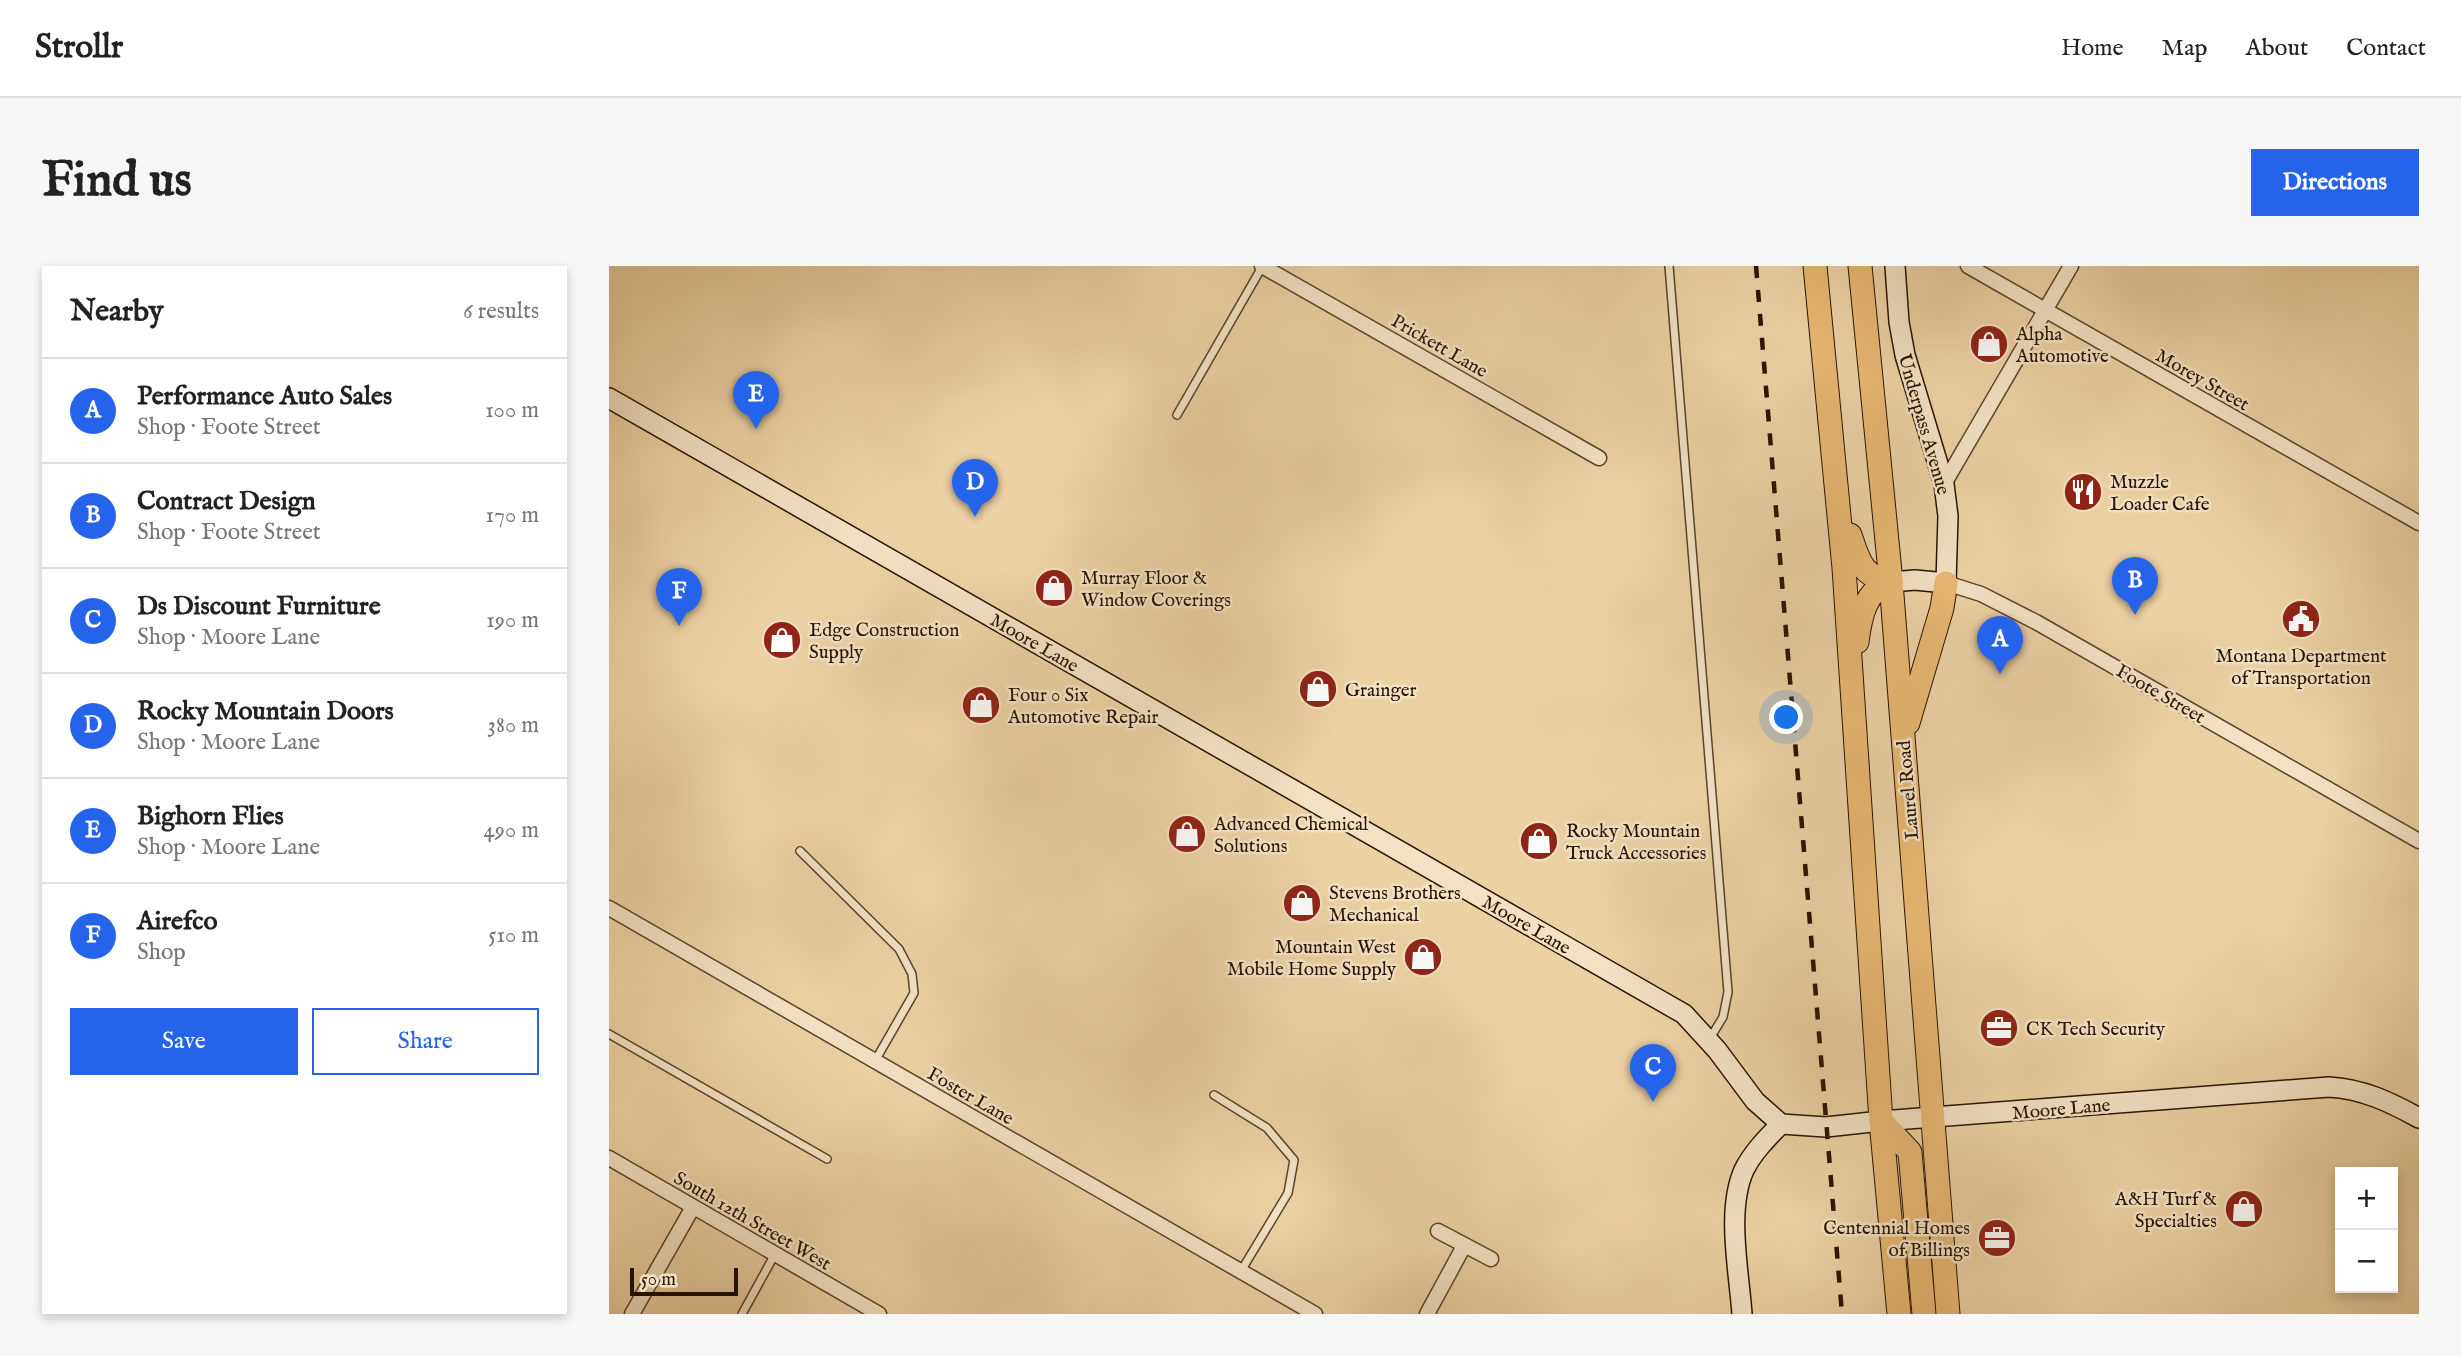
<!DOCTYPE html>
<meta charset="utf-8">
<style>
:root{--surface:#fff;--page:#f6f6f6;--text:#222;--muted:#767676;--line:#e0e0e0;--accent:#2563eb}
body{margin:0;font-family:"IM FELL English",serif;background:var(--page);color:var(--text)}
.controls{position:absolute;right:21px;bottom:21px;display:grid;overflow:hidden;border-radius:0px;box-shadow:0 4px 10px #0003}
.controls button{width:63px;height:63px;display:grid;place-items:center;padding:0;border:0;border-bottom:2px solid var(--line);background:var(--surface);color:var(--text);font:35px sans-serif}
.scale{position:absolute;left:21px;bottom:18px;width:108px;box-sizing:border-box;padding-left:7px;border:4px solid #291200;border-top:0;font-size:19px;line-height:24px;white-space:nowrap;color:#291200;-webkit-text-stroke:5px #f3e1c4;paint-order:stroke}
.you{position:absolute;left:1178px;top:452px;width:24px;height:24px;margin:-18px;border:5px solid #fff;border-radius:50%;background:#1a73e8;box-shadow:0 0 0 10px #1a73e833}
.badge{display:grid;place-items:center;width:46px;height:46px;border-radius:50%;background:var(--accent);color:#fff;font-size:23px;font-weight:700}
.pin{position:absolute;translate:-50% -58px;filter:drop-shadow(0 2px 4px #0008)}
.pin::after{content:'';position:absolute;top:37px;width:24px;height:21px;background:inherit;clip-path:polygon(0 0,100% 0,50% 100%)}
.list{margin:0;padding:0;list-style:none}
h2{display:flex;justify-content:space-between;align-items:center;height:91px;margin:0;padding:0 28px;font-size:30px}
h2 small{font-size:23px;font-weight:400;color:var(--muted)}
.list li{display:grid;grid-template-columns:46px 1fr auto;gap:21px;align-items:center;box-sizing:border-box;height:105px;padding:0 28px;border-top:2px solid var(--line)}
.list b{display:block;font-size:26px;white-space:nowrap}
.list p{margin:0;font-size:23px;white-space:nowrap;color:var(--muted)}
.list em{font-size:23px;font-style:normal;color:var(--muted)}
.actions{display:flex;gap:14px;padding:21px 28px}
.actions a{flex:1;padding:16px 0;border:2px solid var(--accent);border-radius:0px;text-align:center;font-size:24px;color:var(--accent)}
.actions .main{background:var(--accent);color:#fff}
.map{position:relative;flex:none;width:1810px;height:1048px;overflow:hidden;border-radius:0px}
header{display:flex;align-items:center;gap:42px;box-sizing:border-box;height:98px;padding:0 35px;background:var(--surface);border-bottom:2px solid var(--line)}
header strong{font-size:33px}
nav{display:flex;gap:38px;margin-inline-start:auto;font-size:24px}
.intro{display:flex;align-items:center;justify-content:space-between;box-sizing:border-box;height:168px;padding:0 42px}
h1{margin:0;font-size:49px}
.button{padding:18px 32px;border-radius:0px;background:var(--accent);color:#fff;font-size:24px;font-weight:700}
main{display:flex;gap:42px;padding:0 42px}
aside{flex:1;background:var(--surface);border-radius:0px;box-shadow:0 4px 10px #0003}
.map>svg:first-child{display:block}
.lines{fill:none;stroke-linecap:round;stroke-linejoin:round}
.lane-casing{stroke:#5a4229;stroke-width:10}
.street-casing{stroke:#5a4229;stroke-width:17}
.secondary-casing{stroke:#291200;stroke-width:22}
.primary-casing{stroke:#291200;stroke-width:25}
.lane{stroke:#f3e1c4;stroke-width:7}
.street{stroke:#f3e1c4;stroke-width:14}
.secondary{stroke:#f3e1c4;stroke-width:19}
.primary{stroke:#e6b872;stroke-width:23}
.rail{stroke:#291200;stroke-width:4.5;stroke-dasharray:12 12;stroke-linecap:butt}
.labels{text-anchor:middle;stroke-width:5;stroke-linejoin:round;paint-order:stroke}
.poi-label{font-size:19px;fill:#291200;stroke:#f3e1c4;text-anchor:start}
.street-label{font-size:19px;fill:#291200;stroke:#f3e1c4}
</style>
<header>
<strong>Strollr</strong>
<nav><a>Home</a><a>Map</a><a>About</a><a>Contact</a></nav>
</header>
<div class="intro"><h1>Find us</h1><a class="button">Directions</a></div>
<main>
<aside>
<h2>Nearby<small>6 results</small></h2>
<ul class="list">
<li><span class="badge">A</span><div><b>Performance Auto Sales</b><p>Shop · Foote Street</p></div><em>100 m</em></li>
<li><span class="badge">B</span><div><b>Contract Design</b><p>Shop · Foote Street</p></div><em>170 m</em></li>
<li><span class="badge">C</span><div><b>Ds Discount Furniture</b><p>Shop · Moore Lane</p></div><em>190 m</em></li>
<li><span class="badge">D</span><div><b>Rocky Mountain Doors</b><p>Shop · Moore Lane</p></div><em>380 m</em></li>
<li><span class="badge">E</span><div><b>Bighorn Flies</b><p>Shop · Moore Lane</p></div><em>490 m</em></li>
<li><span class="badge">F</span><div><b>Airefco</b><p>Shop</p></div><em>510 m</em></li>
</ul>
<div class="actions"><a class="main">Save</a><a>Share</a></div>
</aside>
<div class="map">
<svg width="1810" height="1048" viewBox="0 0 1810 1048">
<rect width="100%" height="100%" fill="#ecd1a4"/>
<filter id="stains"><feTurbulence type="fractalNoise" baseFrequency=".00286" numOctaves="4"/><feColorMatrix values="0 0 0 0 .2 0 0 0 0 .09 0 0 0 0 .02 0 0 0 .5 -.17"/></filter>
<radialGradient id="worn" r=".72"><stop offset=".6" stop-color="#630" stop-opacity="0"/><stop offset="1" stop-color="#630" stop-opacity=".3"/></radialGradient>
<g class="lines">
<!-- lane casing -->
<g class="lane-casing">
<g id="lane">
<polyline points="1060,0 1119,726 1114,751 1100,774"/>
<polyline points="568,149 653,1"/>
<polyline points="191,585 290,683 303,708 305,727 266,795"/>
<polyline points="0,768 218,893"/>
<polyline points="605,829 658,862 685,894 679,927 632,1005"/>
<polyline points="133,1048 166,988"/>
</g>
</g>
<!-- street casing -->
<g class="street-casing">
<g id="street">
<polyline points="653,0 990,192"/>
<polyline points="1359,0 1810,257"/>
<polyline points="1335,218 1462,0"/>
<polyline points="1337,317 1372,328 1427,356 1810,575"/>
<polyline points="0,642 706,1048"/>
<polyline points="0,892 270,1048"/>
<polyline points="829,965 882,993"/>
<polyline points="23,1048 84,941"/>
<polyline points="818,1048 855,980"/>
</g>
</g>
<!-- secondary casing -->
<g class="secondary-casing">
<g id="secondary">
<path d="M0 132 1075 748 1108 784 1146 835 1172 858 1217 861 1272 855 1720 821C1754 823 1781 836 1810 852"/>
<polyline points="1282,316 1306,314 1337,317 1339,250 1335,218 1296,89 1290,56 1286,0"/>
<path d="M1133 1048C1130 1005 1117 944 1135 904 1144 886 1158 872 1172 858"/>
</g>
</g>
<!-- primary casing -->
<g class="primary-casing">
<g id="primary">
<polyline points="1206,0 1235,302 1272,855 1290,1048"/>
<polyline points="1251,0 1282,316 1339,1048"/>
<path d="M1241 269C1250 295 1252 310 1282 316"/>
<path d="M1248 376C1251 352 1256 323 1282 316"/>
<polyline points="1299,457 1333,342 1337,317"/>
<polyline points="1272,855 1301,886 1315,1048"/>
</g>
</g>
<!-- lane -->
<use href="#lane" class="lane"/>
<!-- street -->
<use href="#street" class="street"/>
<!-- secondary -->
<use href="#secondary" class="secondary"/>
<!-- primary -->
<use href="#primary" class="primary"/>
<!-- rail -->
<polyline class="rail" points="1147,0 1233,1048"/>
</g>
<!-- icons -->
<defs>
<g id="shop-disc" transform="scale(2.0125)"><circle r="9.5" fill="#8f2418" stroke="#f3e1c4"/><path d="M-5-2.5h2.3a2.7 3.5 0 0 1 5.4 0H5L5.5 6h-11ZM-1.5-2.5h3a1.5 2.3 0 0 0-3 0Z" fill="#fff"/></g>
<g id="restaurant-disc" transform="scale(2.0125)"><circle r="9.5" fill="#8f2418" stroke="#f3e1c4"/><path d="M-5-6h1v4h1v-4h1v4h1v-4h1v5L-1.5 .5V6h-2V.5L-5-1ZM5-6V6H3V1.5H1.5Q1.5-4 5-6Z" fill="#fff"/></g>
<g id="civic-disc" transform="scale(2.0125)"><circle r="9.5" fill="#8f2418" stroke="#f3e1c4"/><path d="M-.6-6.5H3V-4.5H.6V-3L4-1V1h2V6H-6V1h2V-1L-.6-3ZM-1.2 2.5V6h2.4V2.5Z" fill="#fff"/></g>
<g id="office-disc" transform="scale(2.0125)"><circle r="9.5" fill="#8f2418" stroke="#f3e1c4"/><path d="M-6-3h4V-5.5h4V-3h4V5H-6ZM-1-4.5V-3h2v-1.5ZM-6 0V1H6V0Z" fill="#fff"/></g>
</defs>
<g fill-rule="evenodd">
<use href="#shop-disc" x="1380" y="78"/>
<use href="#restaurant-disc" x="1474" y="226"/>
<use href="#shop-disc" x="445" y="322"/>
<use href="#civic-disc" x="1692" y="353"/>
<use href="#shop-disc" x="173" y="374"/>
<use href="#shop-disc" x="709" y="423"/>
<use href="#shop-disc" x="372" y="439"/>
<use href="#shop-disc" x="578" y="568"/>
<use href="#shop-disc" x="930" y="575"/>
<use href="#shop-disc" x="693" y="637"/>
<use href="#shop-disc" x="814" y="691"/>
<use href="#office-disc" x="1390" y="762"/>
<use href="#shop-disc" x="1635" y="943"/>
<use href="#office-disc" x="1388" y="972"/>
</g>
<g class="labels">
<!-- poi labels -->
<g class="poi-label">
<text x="1407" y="74">Alpha<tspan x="1407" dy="22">Automotive</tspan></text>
<text x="1501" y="222">Muzzle<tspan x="1501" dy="22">Loader Cafe</tspan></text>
<text x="472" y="318">Murray Floor &amp;<tspan x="472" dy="22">Window Coverings</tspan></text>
<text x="200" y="370">Edge Construction<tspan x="200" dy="22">Supply</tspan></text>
<text x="1692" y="396" text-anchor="middle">Montana Department<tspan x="1692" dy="22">of Transportation</tspan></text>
<text x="736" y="430">Grainger</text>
<text x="399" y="435">Four 0 Six<tspan x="399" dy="22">Automotive Repair</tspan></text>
<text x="605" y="564">Advanced Chemical<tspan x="605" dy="22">Solutions</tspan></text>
<text x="957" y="571">Rocky Mountain<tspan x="957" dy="22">Truck Accessories</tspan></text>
<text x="720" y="633">Stevens Brothers<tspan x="720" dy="22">Mechanical</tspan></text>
<text x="787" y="687" text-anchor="end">Mountain West<tspan x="787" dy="22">Mobile Home Supply</tspan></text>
<text x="1417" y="769">CK Tech Security</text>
<text x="1608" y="939" text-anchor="end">A&amp;H Turf &amp;<tspan x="1608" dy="22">Specialties</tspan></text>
<text x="1361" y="968" text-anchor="end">Centennial Homes<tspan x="1361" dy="22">of Billings</tspan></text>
</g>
<!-- street labels -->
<g class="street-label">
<text transform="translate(831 79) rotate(30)" y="7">Prickett Lane</text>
<text transform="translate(1594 113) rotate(30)" y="7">Morey Street</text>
<text transform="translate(1316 158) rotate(74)" y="7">Underpass Avenue</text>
<text transform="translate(426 376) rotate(30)" y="7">Moore Lane</text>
<text transform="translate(1552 427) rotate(30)" y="7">Foote Street</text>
<text transform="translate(1298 524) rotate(-95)" y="7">Laurel Road</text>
<text transform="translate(918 658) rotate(30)" y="7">Moore Lane</text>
<text transform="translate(362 829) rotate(30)" y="7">Foster Lane</text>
<text transform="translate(1452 842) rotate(-5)" y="7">Moore Lane</text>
<text transform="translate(144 954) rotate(30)" y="7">South 12th Street West</text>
</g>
</g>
<rect width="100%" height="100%" filter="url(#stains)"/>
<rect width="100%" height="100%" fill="url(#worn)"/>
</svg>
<div class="controls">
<button>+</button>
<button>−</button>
</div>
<div class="scale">50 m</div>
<div class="you"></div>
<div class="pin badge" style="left:1391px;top:408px">A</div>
<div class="pin badge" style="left:1526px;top:349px">B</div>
<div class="pin badge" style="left:1044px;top:836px">C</div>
<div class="pin badge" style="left:366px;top:251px">D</div>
<div class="pin badge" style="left:147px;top:163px">E</div>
<div class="pin badge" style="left:70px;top:360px">F</div>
</div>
</main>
